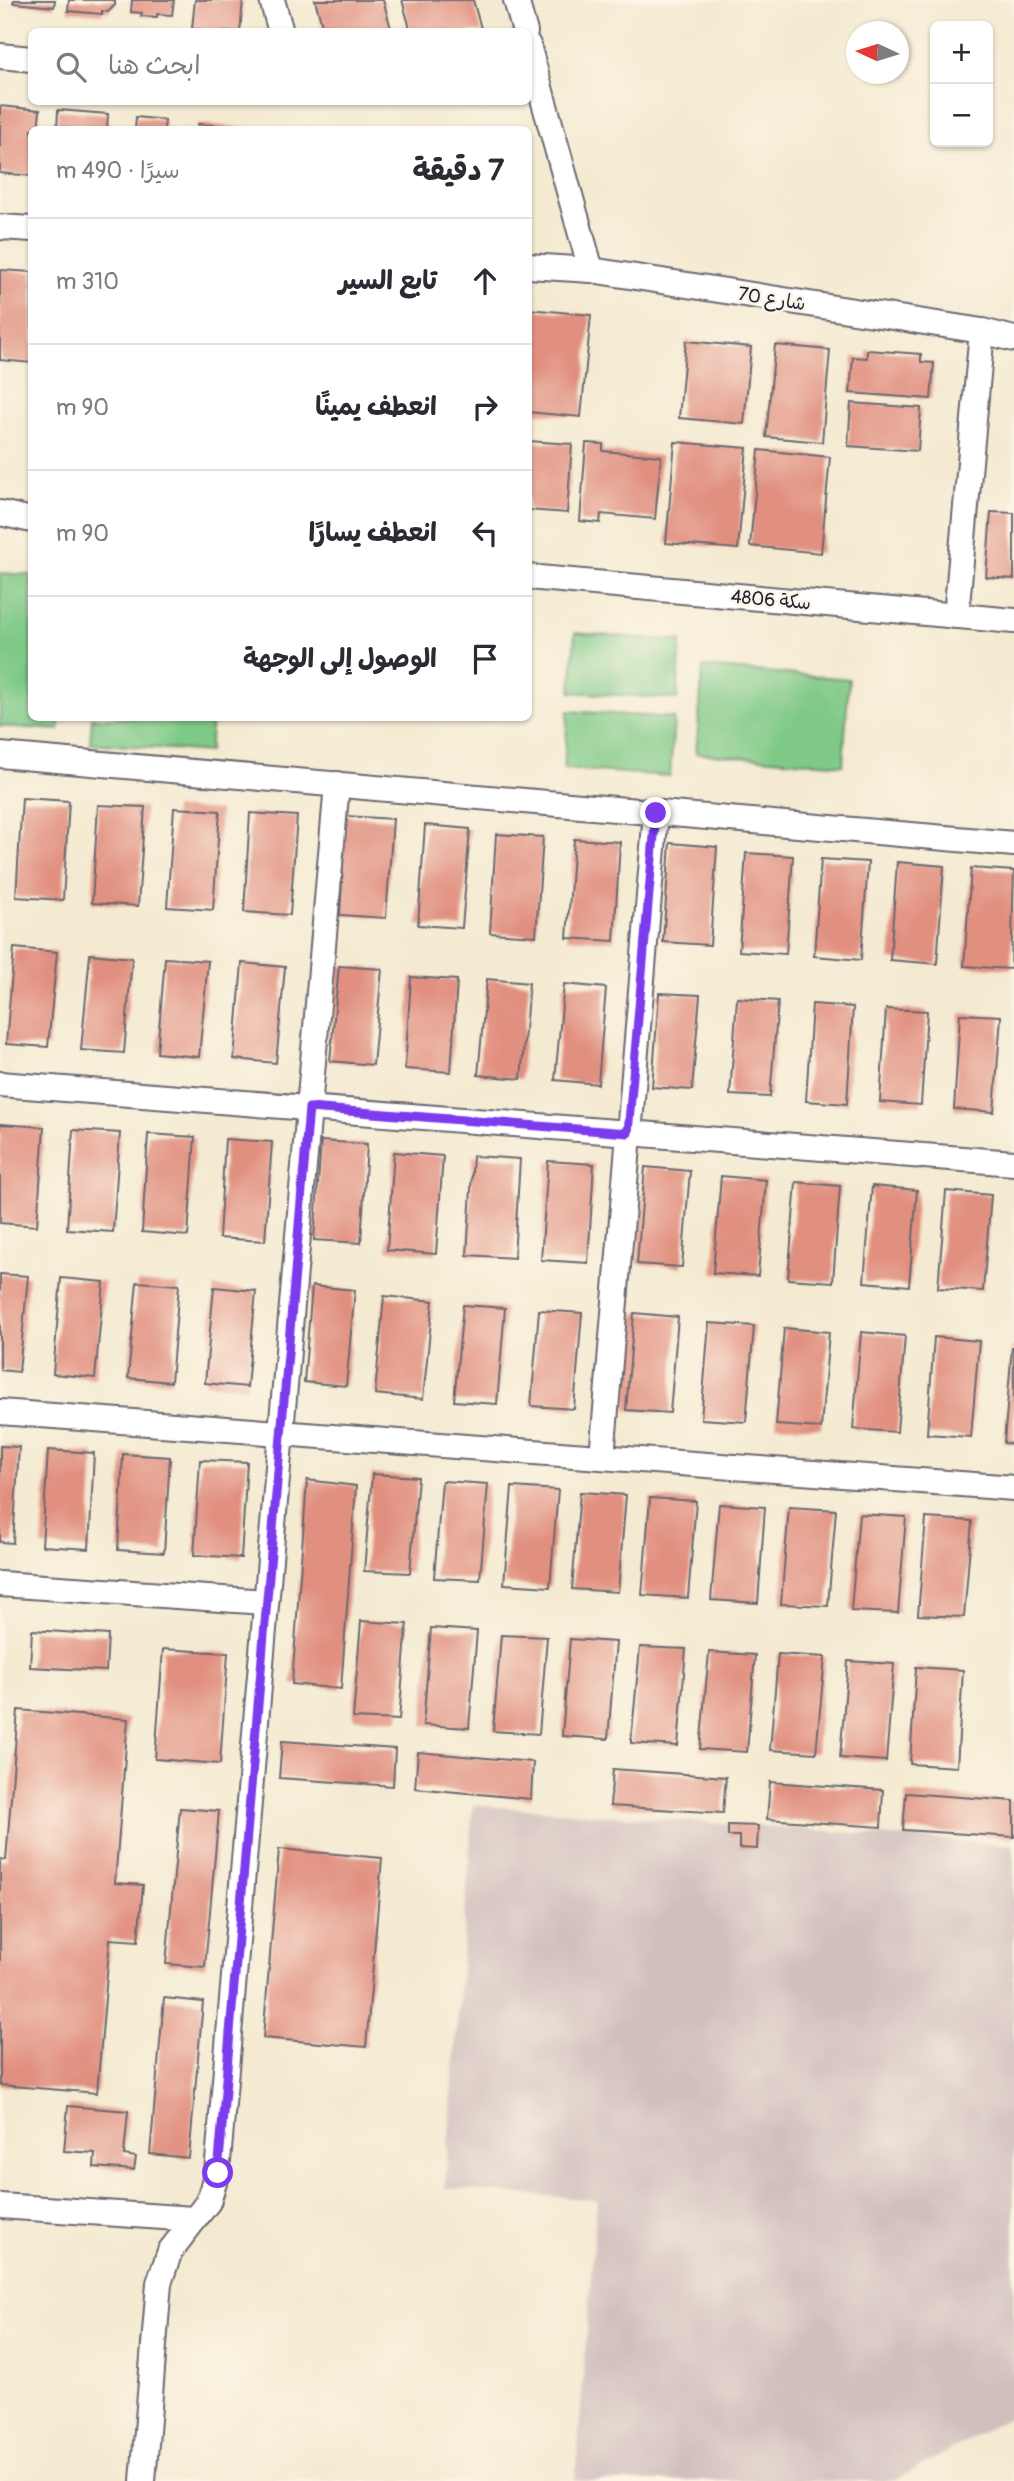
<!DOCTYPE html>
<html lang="ar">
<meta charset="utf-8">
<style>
:root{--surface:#fff;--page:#f7f7f7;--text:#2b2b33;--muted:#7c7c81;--line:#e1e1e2}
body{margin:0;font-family:Pangolin,"Playpen Sans Arabic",sans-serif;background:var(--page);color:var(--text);direction:rtl}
.controls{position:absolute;right:21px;top:21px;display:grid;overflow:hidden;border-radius:10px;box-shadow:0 2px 5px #0004}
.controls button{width:63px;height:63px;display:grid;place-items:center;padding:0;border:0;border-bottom:2px solid var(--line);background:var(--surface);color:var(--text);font:35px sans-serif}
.compass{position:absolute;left:846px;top:21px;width:63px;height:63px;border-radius:50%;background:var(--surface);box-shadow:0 2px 5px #0004;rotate:274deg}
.stop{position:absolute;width:21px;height:21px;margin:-16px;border:5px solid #7c3aed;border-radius:50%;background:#fff}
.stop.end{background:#7c3aed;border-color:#fff;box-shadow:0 2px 7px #0008}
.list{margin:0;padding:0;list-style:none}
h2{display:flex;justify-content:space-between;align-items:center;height:91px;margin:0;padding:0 28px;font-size:30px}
h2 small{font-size:23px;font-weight:400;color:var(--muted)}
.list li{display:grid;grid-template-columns:46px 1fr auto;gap:21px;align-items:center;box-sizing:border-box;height:126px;padding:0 28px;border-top:2px solid var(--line)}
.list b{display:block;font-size:26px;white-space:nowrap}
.list em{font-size:23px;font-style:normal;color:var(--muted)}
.icon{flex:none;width:38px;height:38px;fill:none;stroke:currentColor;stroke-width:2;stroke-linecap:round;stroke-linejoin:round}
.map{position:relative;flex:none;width:1014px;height:2481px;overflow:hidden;direction:ltr}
.search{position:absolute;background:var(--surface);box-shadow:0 2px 5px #0004;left:28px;top:28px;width:504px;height:77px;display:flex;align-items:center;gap:18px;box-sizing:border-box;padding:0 24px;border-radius:10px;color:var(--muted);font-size:26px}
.panel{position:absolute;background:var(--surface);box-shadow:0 2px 5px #0004;left:28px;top:126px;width:504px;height:595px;border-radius:10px;direction:rtl}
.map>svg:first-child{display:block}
.industrial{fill:#d1bfbe}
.green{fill:#7ec986;stroke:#507660;stroke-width:2}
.building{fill:#e19080}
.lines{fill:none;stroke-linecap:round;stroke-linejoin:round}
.minor-casing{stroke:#6c6870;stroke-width:28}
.minor{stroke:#fff;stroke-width:24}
.route{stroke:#7c3aed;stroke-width:9}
.labels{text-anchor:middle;stroke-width:5;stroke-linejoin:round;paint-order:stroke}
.street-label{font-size:19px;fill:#22223b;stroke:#fcf5e5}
</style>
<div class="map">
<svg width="1014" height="2481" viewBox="0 0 1014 2481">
<rect width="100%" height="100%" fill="#fcf5e5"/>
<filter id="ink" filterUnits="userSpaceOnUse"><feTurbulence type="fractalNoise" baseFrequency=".0143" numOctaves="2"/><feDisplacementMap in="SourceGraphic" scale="14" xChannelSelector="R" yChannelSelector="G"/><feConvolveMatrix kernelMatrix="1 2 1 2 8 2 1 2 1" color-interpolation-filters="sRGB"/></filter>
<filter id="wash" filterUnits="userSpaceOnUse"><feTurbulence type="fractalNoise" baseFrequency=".00686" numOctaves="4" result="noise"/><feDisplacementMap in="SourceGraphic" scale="28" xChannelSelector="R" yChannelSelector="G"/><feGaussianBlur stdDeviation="1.57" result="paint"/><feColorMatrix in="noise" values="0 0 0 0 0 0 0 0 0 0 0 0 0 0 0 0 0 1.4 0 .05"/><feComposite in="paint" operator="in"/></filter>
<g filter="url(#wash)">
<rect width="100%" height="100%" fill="#f4ead1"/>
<!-- industrial -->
<polygon class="industrial" points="473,1805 1014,1845 1014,2415 894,2481 575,2481 597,2200 445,2188"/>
<!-- green -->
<g class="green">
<polygon points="0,573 31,575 32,718 60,718 59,730 0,726"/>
<polygon points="575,633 681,641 677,699 571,692"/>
<polygon points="703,667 849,679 843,765 696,753"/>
<polygon points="568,711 674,718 670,776 564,769"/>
<polygon points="92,718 212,718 209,752 90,743"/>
</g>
<g id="blocks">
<!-- building -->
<g class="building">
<polygon points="14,0 55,0 54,7 13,3"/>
<polygon points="69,0 115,0 115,5 108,12 102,11 102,14 68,11"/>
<polygon points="132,0 174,0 172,15 157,14 157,17 141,16 142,13 131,12"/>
<polygon points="195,0 243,0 240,32 199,32 199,29 192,29"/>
<polygon points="315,0 383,0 392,32 324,32"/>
<polygon points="402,0 473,0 482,32 411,32"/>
<polygon points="0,106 40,110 38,130 32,130 32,176 0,173"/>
<polygon points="58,110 108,114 107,130 57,130"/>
<polygon points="136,117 165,120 164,130 135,130"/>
<polygon points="198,124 237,127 239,130 198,130"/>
<polygon points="0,270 32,272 32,363 0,360"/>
<polygon points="528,309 591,315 581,417 528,412"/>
<polygon points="686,341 751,347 744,424 679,418"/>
<polygon points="775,345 830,350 822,442 766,437"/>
<polygon points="867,350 921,354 921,362 934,363 931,399 850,393 853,357 867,358"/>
<polygon points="851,403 921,408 918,451 848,446"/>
<polygon points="528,441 572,444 567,513 528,510"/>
<polygon points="675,442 747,448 738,549 666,543"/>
<polygon points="586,443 603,444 603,451 661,456 655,519 601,514 600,523 580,521"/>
<polygon points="759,450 830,457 821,553 750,546"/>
<polygon points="991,512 1014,513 1014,579 986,577"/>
<polygon points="22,798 69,801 63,900 16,897"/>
<polygon points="98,805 145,807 138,906 92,903"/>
<polygon points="174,808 220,811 213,910 167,907"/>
<polygon points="250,813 297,816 290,915 244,912"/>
<polygon points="346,816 393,819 386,918 340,915"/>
<polygon points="425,825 470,829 462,928 418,925"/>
<polygon points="496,834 543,837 536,936 490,933"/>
<polygon points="574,839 620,842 614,941 567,938"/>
<polygon points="670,843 717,847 710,945 663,942"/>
<polygon points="746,853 793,856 786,954 739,951"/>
<polygon points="821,859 868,862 861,960 814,956"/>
<polygon points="897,862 944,866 937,964 890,960"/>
<polygon points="971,868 1014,871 1011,969 964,966"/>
<polygon points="14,948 57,952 48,1047 6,1044"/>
<polygon points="90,954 132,958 124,1053 81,1050"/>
<polygon points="165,958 208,961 199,1057 157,1053"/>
<polygon points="242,963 285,967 276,1063 234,1059"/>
<polygon points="339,966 382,969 373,1065 330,1061"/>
<polygon points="411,977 457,980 451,1072 405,1069"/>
<polygon points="487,979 529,983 521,1079 478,1075"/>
<polygon points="564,984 606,988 598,1084 555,1080"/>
<polygon points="659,993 700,995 692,1090 652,1087"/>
<polygon points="737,998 778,1001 770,1097 730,1095"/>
<polygon points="812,1004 853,1007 847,1104 806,1101"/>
<polygon points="886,1009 927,1011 921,1105 880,1102"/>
<polygon points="960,1014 1001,1016 994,1112 954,1109"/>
<polygon points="0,1124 44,1127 37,1226 0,1223"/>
<polygon points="73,1130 120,1133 113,1232 67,1229"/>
<polygon points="148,1134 195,1137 188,1236 142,1232"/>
<polygon points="225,1139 272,1142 265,1241 219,1238"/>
<polygon points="321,1141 367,1144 361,1243 314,1240"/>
<polygon points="394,1152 443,1156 436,1254 387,1250"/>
<polygon points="473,1156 520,1159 514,1258 467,1255"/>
<polygon points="548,1161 594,1164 588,1263 541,1260"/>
<polygon points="645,1167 690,1171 682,1267 637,1264"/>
<polygon points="721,1176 766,1180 758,1276 713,1273"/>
<polygon points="796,1182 840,1186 833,1282 788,1279"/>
<polygon points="872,1186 917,1190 909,1286 864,1282"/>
<polygon points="946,1191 991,1195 983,1291 938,1288"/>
<polygon points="0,1274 28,1276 19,1372 0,1370"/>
<polygon points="61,1278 104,1282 95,1378 53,1374"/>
<polygon points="137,1282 179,1285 171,1382 128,1378"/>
<polygon points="312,1286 355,1290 346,1386 304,1382"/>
<polygon points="214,1287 256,1291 247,1387 205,1383"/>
<polygon points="384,1296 433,1301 423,1399 375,1394"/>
<polygon points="463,1305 505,1308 497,1404 454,1401"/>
<polygon points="539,1310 582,1313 574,1409 531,1406"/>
<polygon points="634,1313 678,1317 670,1413 626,1410"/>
<polygon points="709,1323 754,1326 746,1422 701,1419"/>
<polygon points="784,1328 829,1332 821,1428 776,1425"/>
<polygon points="861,1332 905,1336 897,1432 853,1429"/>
<polygon points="934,1337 979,1341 971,1437 927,1434"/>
<polygon points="1012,1347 1014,1347 1014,1444 1004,1443"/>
<polygon points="0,1446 19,1447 13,1543 0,1542"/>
<polygon points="48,1450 94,1453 89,1549 42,1546"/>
<polygon points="123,1454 170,1457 164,1553 118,1550"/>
<polygon points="200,1460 247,1462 241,1558 194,1555"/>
<polygon points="372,1474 418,1477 410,1573 364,1571"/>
<polygon points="307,1480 356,1486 341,1689 292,1684"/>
<polygon points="442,1481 488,1484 480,1580 434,1578"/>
<polygon points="512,1487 558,1490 550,1587 504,1584"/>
<polygon points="580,1492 626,1495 618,1592 572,1589"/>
<polygon points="650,1498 696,1501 688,1598 642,1595"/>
<polygon points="719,1504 765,1507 758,1603 711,1600"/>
<polygon points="789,1507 836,1510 828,1606 781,1604"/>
<polygon points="859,1514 906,1517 898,1613 851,1611"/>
<polygon points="926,1518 972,1521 964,1617 918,1615"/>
<polygon points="361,1621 407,1624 399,1720 353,1718"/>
<polygon points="431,1628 477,1631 469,1728 423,1725"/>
<polygon points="32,1630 108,1635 106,1671 30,1667"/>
<polygon points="501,1635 547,1637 539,1734 493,1731"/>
<polygon points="570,1639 616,1642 608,1739 562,1736"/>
<polygon points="640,1647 686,1649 678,1746 631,1743"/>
<polygon points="163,1649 228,1653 220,1764 155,1759"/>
<polygon points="709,1652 755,1655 747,1752 700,1749"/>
<polygon points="778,1654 825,1657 816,1753 770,1750"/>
<polygon points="848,1661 894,1664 886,1761 840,1758"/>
<polygon points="916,1667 963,1670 957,1767 910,1764"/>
<polygon points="18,1710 128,1719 115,1883 143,1885 138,1941 110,1939 97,2093 0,2085 0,1859 6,1860"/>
<polygon points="282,1741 395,1749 393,1786 279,1778"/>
<polygon points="418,1752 533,1762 531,1799 415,1788"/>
<polygon points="613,1769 726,1777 723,1813 610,1806"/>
<polygon points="770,1782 883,1790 881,1827 767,1819"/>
<polygon points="906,1793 1014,1801 1014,1837 903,1830"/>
<polygon points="180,1808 219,1811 205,1967 166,1964"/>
<polygon points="728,1825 758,1826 757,1849 739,1848 739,1836 728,1836"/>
<polygon points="279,1849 382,1858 366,2047 263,2038"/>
<polygon points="164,1998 203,2002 189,2158 150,2154"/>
<polygon points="68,2106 128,2111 124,2155 136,2157 134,2170 94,2167 95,2153 64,2151"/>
</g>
</g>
</g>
<g filter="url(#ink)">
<use href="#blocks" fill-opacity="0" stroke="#6c6870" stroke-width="2"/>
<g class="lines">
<!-- minor casing -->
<g class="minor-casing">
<g id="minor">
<polyline points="272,0 281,32"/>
<polyline points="516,0 525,32"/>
<polyline points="528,45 591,270"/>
<polyline points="0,56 32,59"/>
<polyline points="0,227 32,229"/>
<polyline points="528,266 591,270 982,331 1014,339"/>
<polyline points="0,513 32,520"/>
<polyline points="528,577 1014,621"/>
<polyline points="956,616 982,331"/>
<polyline points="0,755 1014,844"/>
<polyline points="0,1084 1014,1163"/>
<polyline points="0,1412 1014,1488"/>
<polyline points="602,1457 656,812"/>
<polyline points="0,1584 266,1602"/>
<polyline points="0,2206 193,2219"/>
<polyline points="143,2481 159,2283 170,2251 208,2202 217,2173 337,784"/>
</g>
</g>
<!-- minor -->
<use href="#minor" class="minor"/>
</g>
</g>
<g class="lines" filter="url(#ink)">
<!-- route -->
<polyline class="route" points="218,2173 309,1108 628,1133 656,813"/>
</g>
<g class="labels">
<!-- street labels -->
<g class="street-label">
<text transform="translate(772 298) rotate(9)" y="7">شارع 70</text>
<text transform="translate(771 599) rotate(5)" y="7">سكة 4806</text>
</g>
</g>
</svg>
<div class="controls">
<button>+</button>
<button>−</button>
</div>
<svg class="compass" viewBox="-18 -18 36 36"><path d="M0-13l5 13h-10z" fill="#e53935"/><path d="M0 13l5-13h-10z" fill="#7c7c81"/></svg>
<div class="stop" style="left:218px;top:2173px"></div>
<div class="stop end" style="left:656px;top:813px"></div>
<div class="search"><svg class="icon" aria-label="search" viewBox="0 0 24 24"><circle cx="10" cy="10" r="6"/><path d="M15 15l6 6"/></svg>ابحث هنا</div>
<section class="panel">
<h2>7 دقيقة<small>سيرًا · 490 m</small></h2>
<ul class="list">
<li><svg class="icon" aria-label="ahead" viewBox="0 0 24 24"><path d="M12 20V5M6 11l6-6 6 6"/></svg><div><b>تابع السير</b></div><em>310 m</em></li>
<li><svg class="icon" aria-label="right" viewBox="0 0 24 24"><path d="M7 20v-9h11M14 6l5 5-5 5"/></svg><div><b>انعطف يمينًا</b></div><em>90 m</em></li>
<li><svg class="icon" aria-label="left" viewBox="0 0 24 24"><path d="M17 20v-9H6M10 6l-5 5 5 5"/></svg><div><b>انعطف يسارًا</b></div><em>90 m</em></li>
<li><svg class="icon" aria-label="arrive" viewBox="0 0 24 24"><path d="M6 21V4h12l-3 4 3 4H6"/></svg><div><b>الوصول إلى الوجهة</b></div></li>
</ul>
</section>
</div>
